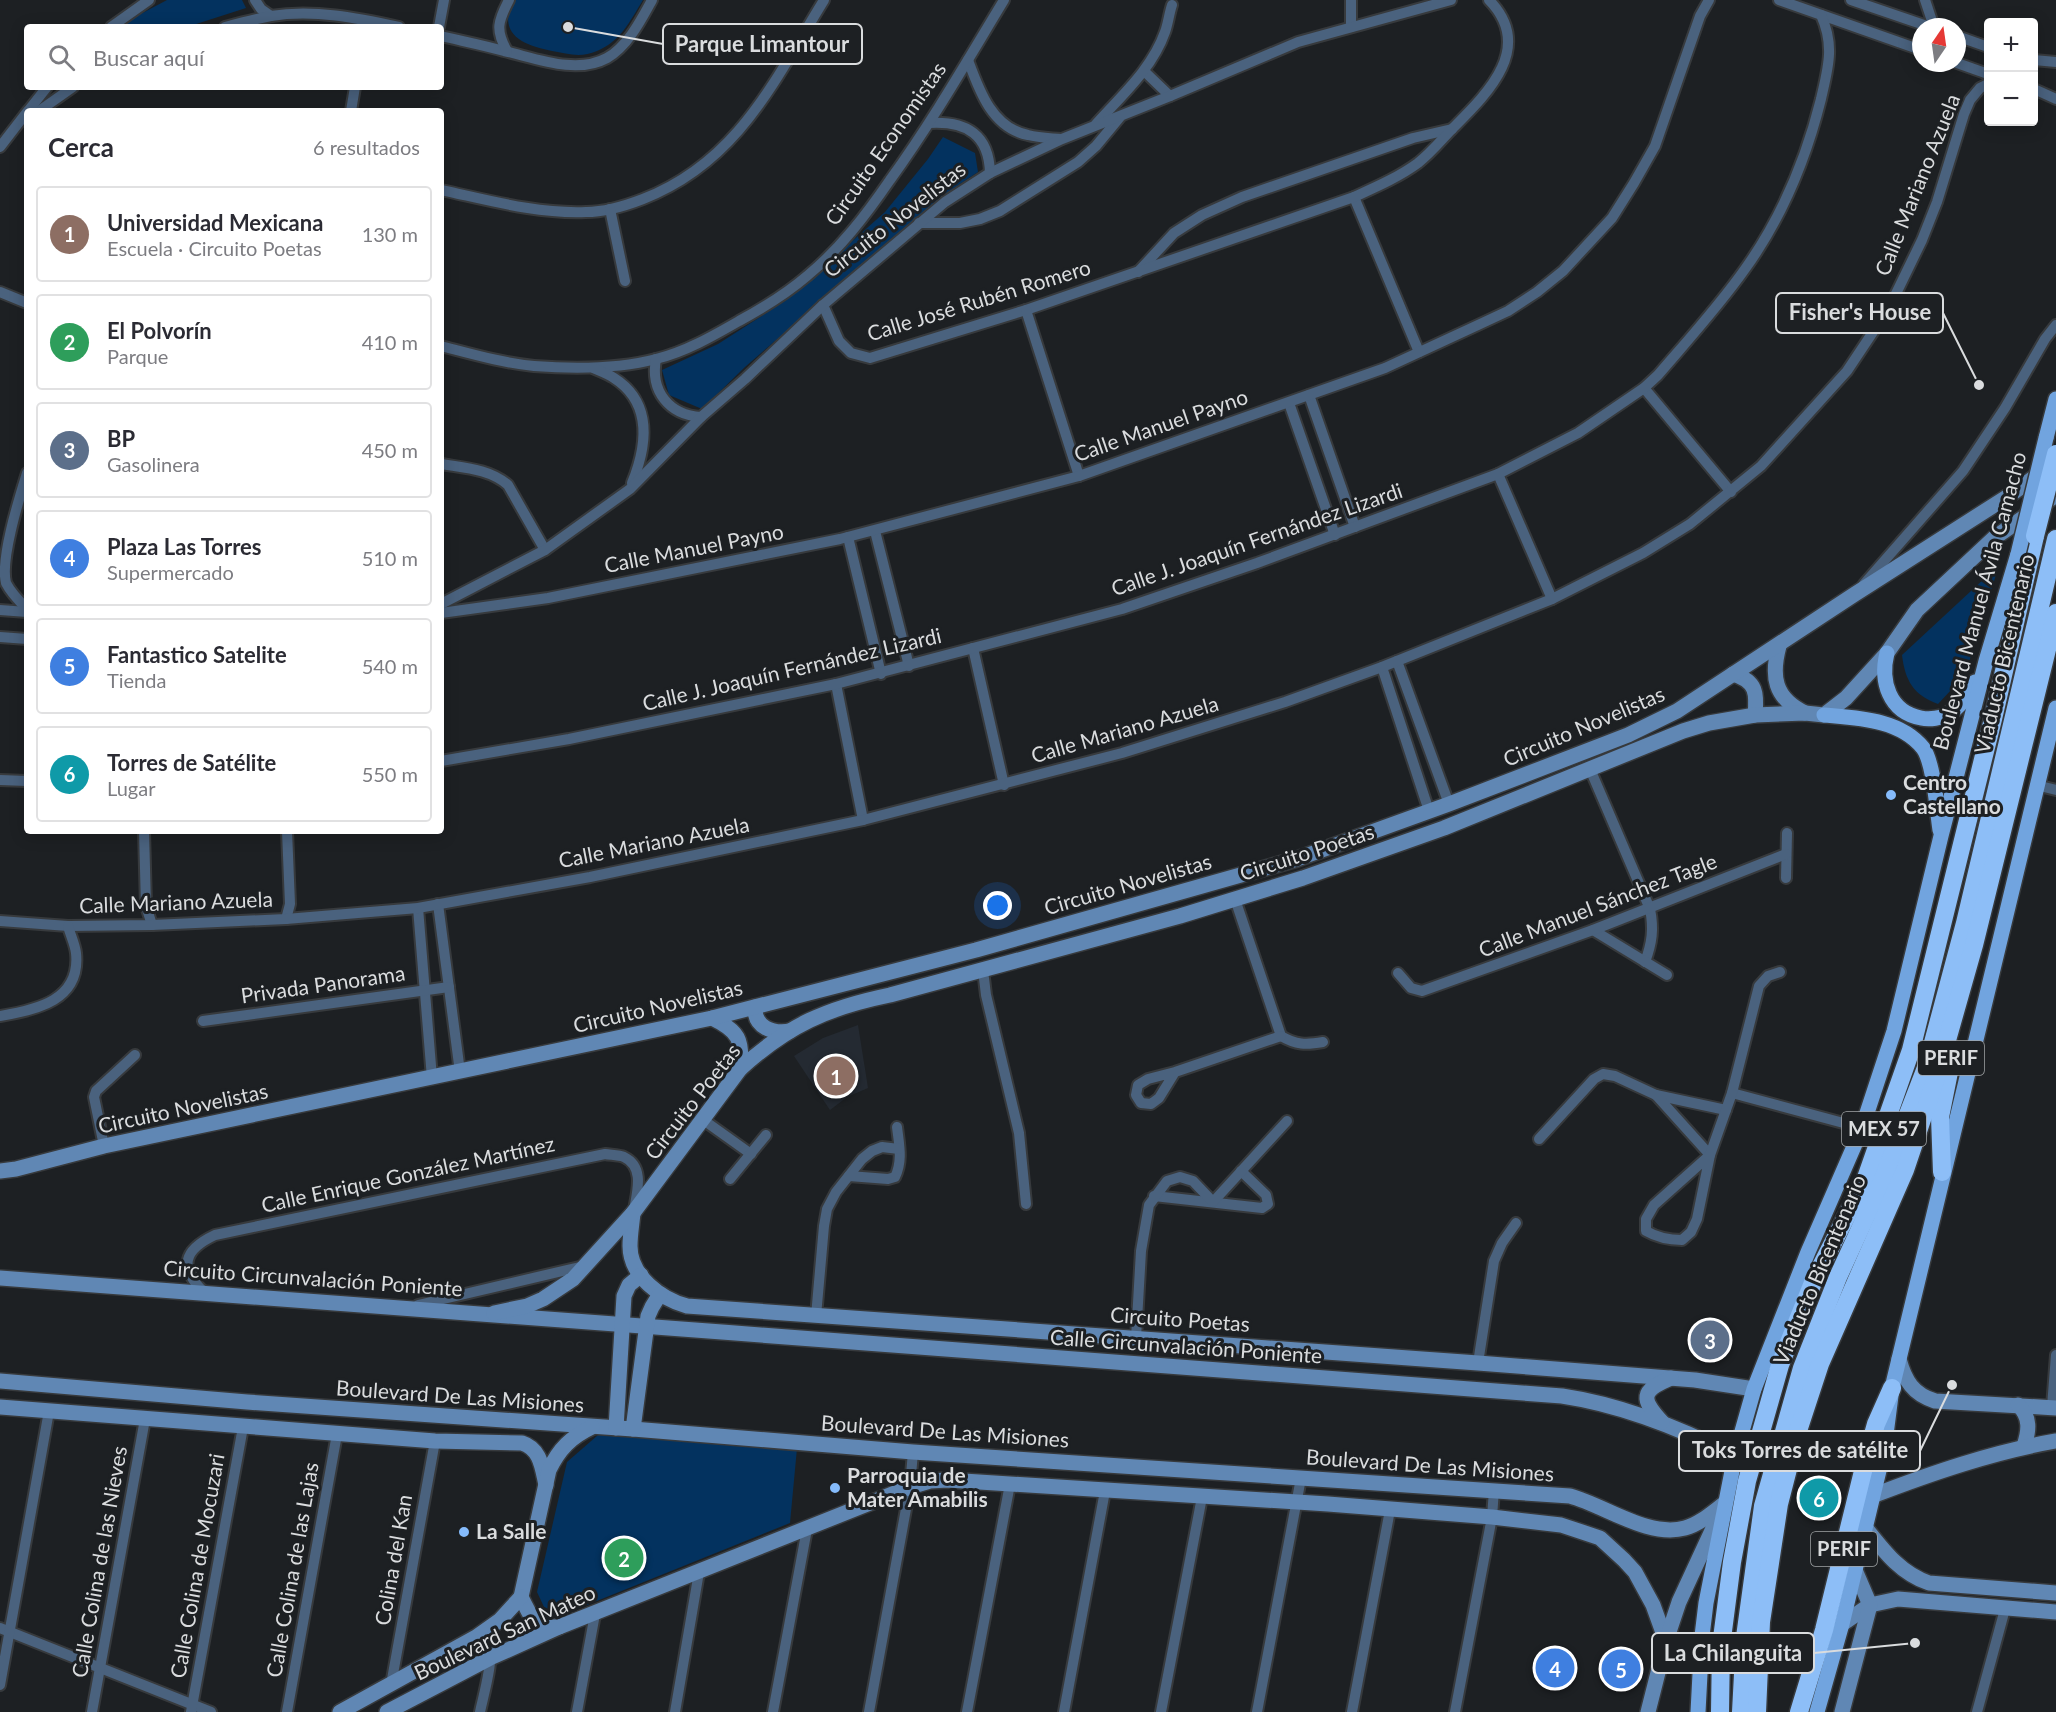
<!DOCTYPE html>
<html lang="es">
<meta charset="utf-8">
<style>
:root{--surface:#fff;--page:#f7f7f7;--text:#2b2b33;--muted:#7c7c81;--line:#e1e1e2;--accent:#546c8d}
body{margin:0;font-family:Lato,sans-serif;background:var(--page);color:var(--text)}
.controls{position:absolute;right:18px;top:18px;display:grid;overflow:hidden;border-radius:6px;box-shadow:0 3px 15px #0003}
.controls button{width:54px;height:54px;display:grid;place-items:center;padding:0;border:0;border-bottom:2px solid var(--line);background:var(--surface);color:var(--text);font:30px sans-serif}
.compass{position:absolute;left:1912px;top:18px;width:54px;height:54px;border-radius:50%;background:var(--surface);box-shadow:0 3px 15px #0003;rotate:13deg}
.you{position:absolute;left:998px;top:906px;width:21px;height:21px;margin:-15px;border:4px solid #fff;border-radius:50%;background:#1a73e8;box-shadow:0 0 0 9px #1a73e833}
.badge{display:grid;place-items:center;width:39px;height:39px;border-radius:50%;background:var(--accent);color:#fff;font-size:20px;font-weight:700}
.pin{position:absolute;translate:-50% -50%;border:3px solid #fff;box-shadow:0 2px 6px #0006}
.list{margin:0;padding:0;list-style:none}
h2{display:flex;justify-content:space-between;align-items:center;height:78px;margin:0;padding:0 24px;font-size:26px}
h2 small{font-size:20px;font-weight:400;color:var(--muted)}
.list li{display:grid;grid-template-columns:39px 1fr auto;gap:18px;align-items:center;box-sizing:border-box;height:96px;margin:0 12px 12px;padding:0 12px;border:2px solid var(--line);border-radius:6px}
.list b{display:block;font-size:22px;white-space:nowrap}
.list p{margin:0;font-size:20px;white-space:nowrap;color:var(--muted)}
.list em{font-size:20px;font-style:normal;color:var(--muted)}
.icon{flex:none;width:33px;height:33px;fill:none;stroke:currentColor;stroke-width:2;stroke-linecap:round;stroke-linejoin:round}
.map{position:relative;flex:none;width:2056px;height:1712px;overflow:hidden}
.search{position:absolute;background:var(--surface);box-shadow:0 3px 15px #0003;left:24px;top:24px;width:420px;height:66px;display:flex;align-items:center;gap:15px;box-sizing:border-box;padding:0 21px;border-radius:6px;color:var(--muted);font-size:22px}
.panel{position:absolute;background:var(--surface);box-shadow:0 3px 15px #0003;left:24px;top:108px;width:420px;height:726px;border-radius:6px}
.map>svg:first-child{display:block}
.built{fill:#242a32}
.green{fill:#03325f}
.lines{fill:none;stroke-linecap:round;stroke-linejoin:round}
.street-casing{stroke:#373a3d;stroke-width:14}
.secondary-casing{stroke:#373a3d;stroke-width:18}
.primary-casing{stroke:#373a3d;stroke-width:18}
.highway-casing{stroke:#373a3d;stroke-width:21}
.street{stroke:#4a627e;stroke-width:10}
.secondary{stroke:#6087b4;stroke-width:15}
.primary{stroke:#71a4df;stroke-width:15}
.highway{stroke:#8dbef7;stroke-width:18}
.primary-bridge-casing{stroke:#373a3d;stroke-width:18;stroke-linecap:butt}
.highway-bridge-casing{stroke:#373a3d;stroke-width:21;stroke-linecap:butt}
.primary-bridge{stroke:#71a4df;stroke-width:15}
.highway-bridge{stroke:#8dbef7;stroke-width:18}
.poi-dot{fill:#85bbfb;stroke:#1d2023;stroke-width:2}
.labels{text-anchor:middle;stroke-width:6;stroke-linejoin:round;paint-order:stroke}
.shield{fill:#1d2023;stroke:#a1a4a6;stroke-width:1.5}
.shield-label{font-size:20px;font-weight:bold;fill:#dadcde}
.street-label{font-size:21px;fill:#dadcde;stroke:#1d2023}
.poi-label{font-size:21px;font-weight:bold;fill:#dadcde;stroke:#1d2023;text-anchor:start}
.leader{fill:none;stroke:#dadcde;stroke-width:2}
.callout-dot{fill:#dadcde;stroke:#1d2023;stroke-width:2}
.callout{fill:#1d2023;stroke:#dadcde;stroke-width:2}
.callout-label{font-size:22px;text-anchor:middle;font-weight:bold;fill:#dadcde}
</style>
<div class="map">
<svg width="2056" height="1712" viewBox="0 0 2056 1712">
<rect width="100%" height="100%" fill="#1d2023"/>
<!-- built -->
<polygon class="built" points="858,1025 868,1088 847,1097 830,1110 794,1056 823,1038"/>
<!-- green -->
<g class="green">
<polygon points="167,0 242,0 246,8 187,27 121,27 135,17"/>
<path d="M513 0H643C630 21 621 41 597 51 581 58 568 54 552 51 523 45 497 35 513 0Z"/>
<polygon points="943,137 975,153 978,172 942,196 745,367 702,409 669,395 662,370 718,344 785,301 885,212 928,159"/>
<path d="M1999 565 1965 675 1938 704C1913 695 1905 680 1902 655Z"/>
<polygon points="598,1435 797,1448 790,1523 562,1615 544,1607 537,1592 567,1462"/>
</g>
<g class="lines">
<!-- street casing -->
<g class="street-casing">
<g id="street">
<polyline points="255,0 261,9 271,16"/>
<polyline points="1351,0 1351,27"/>
<polyline points="1779,0 1921,50"/>
<polyline points="1851,0 1930,27"/>
<polyline points="1925,0 1934,27"/>
<polyline points="111,27 149,0"/>
<path d="M225 27C240 23 255 19 271 16 313 9 358 18 399 27"/>
<polyline points="439,27 444,0"/>
<path d="M441 36C462 41 483 45 504 51 535 58 576 75 607 58 628 46 641 20 652 0"/>
<polyline points="1957,36 1988,47"/>
<path d="M507 51C495 30 498 21 509 0"/>
<path d="M968 60C979 90 992 128 1028 135 1039 138 1050 138 1061 139"/>
<polyline points="2034,60 2056,62"/>
<polyline points="1957,63 1988,74"/>
<polyline points="1144,71 1170,96"/>
<polyline points="2034,89 2056,99"/>
<polyline points="28,111 47,87"/>
<polyline points="39,111 73,87"/>
<polyline points="351,111 355,87"/>
<path d="M930 123C967 121 989 135 990 173"/>
<path d="M1096 124C1121 96 1152 69 1165 32 1168 24 1169 14 1172 5"/>
<polyline points="0,147 27,112"/>
<path d="M441 190C488 200 537 214 586 212 605 212 625 206 643 199 738 162 774 81 824 0"/>
<polyline points="1354,197 1419,352"/>
<polyline points="610,209 625,281"/>
<polyline points="919,223 960,223 980,219 1000,211 1078,162 1096,146 1120,117"/>
<polyline points="1138,272 1174,233 1202,215 1242,197 1413,138 1452,129"/>
<polyline points="0,292 27,303"/>
<path d="M823 305 839 341 851 353 870 358 1026 310 1354 197C1376 187 1399 177 1418 163 1432 152 1442 139 1454 127 1488 93 1535 47 1489 0"/>
<polyline points="1026,310 1079,476"/>
<path d="M441 346C472 354 503 363 534 366 574 369 618 369 656 359 685 352 713 336 739 321 763 308 786 294 807 276 840 249 866 215 890 180 932 122 967 61 1004 0"/>
<path d="M656 359C650 391 669 415 701 417"/>
<path d="M593 368C600 371 608 374 614 378 653 403 647 446 632 483"/>
<polyline points="1644,388 1731,492"/>
<polyline points="1309,395 1355,527"/>
<polyline points="1289,403 1335,535"/>
<path d="M441 464C465 468 490 469 508 485L545 550"/>
<path d="M27 473C19 499 0 559 6 583 11 593 19 601 27 609"/>
<polyline points="1498,474 1552,599"/>
<polyline points="875,531 909,666"/>
<polyline points="848,537 881,674"/>
<polyline points="1864,584 1963,471 2005,408 2045,339 2056,325"/>
<polyline points="441,604 545,550 630,489 701,417 745,379 823,305 945,202 990,173 1062,139 1170,96 1298,42 1451,0"/>
<polyline points="0,610 27,612"/>
<polyline points="441,613 548,598 840,539 1079,476 1385,368 1478,325 1508,311 1537,292 1563,271 1612,218 1634,183 1655,146 1700,16 1709,0"/>
<polyline points="0,637 27,639"/>
<polyline points="973,648 1004,785"/>
<polyline points="1397,661 1449,804"/>
<polyline points="1382,667 1429,811"/>
<polyline points="836,684 863,820"/>
<path d="M441 761 569 739 836 684 1122 609 1257 563 1498 474 1578 433 1644 388 1658 375C1688 340 1719 306 1745 269 1781 219 1806 159 1821 99 1828 68 1835 46 1821 15"/>
<path d="M1590 769 1650 909C1654 929 1652 943 1645 962"/>
<polyline points="0,780 27,781"/>
<polyline points="2036,785 2056,790"/>
<polyline points="144,831 146,906 152,925"/>
<polyline points="1786,878 1787,833"/>
<path d="M1235 899 1281 1036C1296 1045 1306 1045 1323 1042"/>
<polyline points="438,904 460,1072"/>
<polyline points="418,908 432,1078"/>
<polyline points="286,919 290,904 287,831"/>
<polyline points="0,921 68,926 152,925 286,919 418,908 590,877 863,820 1122,753 1285,702 1382,667 1552,599 1643,553 1690,524 1761,466 1847,371 1889,308 1922,240 1937,202 1964,114 1970,100 1980,88 1988,84"/>
<polyline points="1593,930 1667,975"/>
<polyline points="983,970 986,995 1019,1133 1026,1204"/>
<polyline points="1398,973 1411,988 1422,991 1593,930 1786,854"/>
<path d="M0 1016C37 1010 81 1000 76 953 75 944 70 934 68 926"/>
<polyline points="203,1021 449,987"/>
<polyline points="1175,1072 1159,1098 1151,1104 1141,1103 1136,1095 1138,1085 1148,1079 1175,1072 1281,1036"/>
<polyline points="1732,1093 1862,1128"/>
<polyline points="1656,1095 1726,1110"/>
<polyline points="702,1119 751,1154"/>
<polyline points="1539,1139 1594,1079 1603,1074 1615,1076 1656,1095 1710,1155"/>
<polyline points="104,1146 94,1097 96,1091 135,1055"/>
<path d="M1710 1155 1654 1205 1646 1219V1231C1658 1238 1668 1240 1682 1240L1691 1232 1697 1219 1710 1155 1732 1093 1759 986 1768 976 1780 972"/>
<path d="M849 1176 888 1179 895 1177C903 1161 899 1144 897 1127"/>
<polyline points="730,1179 766,1135"/>
<polyline points="1154,1196 1262,1208 1268,1204 1266,1195 1241,1171"/>
<path d="M205 1293C178 1268 183 1250 215 1235L605 1154C611 1155 619 1155 624 1157 645 1167 637 1192 634 1210"/>
<polyline points="418,1305 584,1266"/>
<polyline points="816,1316 824,1226 827,1209 836,1192 862,1159 872,1151 882,1147 899,1149"/>
<polyline points="1136,1338 1141,1251 1149,1205 1167,1181 1180,1177 1193,1181 1213,1202 1287,1121"/>
<polyline points="1478,1363 1494,1261 1502,1243 1516,1223"/>
<polyline points="2052,1407 2056,1355"/>
<polyline points="0,1628 211,1712"/>
<path d="M476 1637C481 1638 486 1638 489 1643 495 1656 483 1697 480 1712"/>
<polyline points="0,1685 49,1411"/>
<polyline points="391,1685 435,1441"/>
<polyline points="92,1712 145,1419"/>
<polyline points="191,1712 243,1427"/>
<polyline points="287,1712 337,1434"/>
<polyline points="577,1712 595,1614"/>
<polyline points="675,1712 699,1572"/>
<polyline points="773,1712 807,1529"/>
<polyline points="869,1712 910,1487 913,1452"/>
<polyline points="967,1712 1010,1484"/>
<polyline points="1064,1712 1105,1491"/>
<polyline points="1161,1712 1202,1497"/>
<polyline points="1257,1712 1301,1478"/>
<polyline points="1352,1712 1390,1510"/>
<polyline points="1455,1712 1492,1517 1494,1490"/>
<polyline points="1977,1712 2005,1609"/>
</g>
</g>
<!-- secondary casing -->
<g class="secondary-casing">
<g id="secondary">
<path d="M1779 646C1771 676 1774 698 1805 713"/>
<path d="M1733 674C1757 681 1757 694 1755 715"/>
<path d="M755 1007C754 1027 772 1034 790 1031"/>
<path d="M712 1018C739 1031 743 1040 740 1069"/>
<polyline points="0,1171 16,1169 104,1146 712,1018 976,950 1297,859 1449,804 1584,752 1628,735 1677,711 1855,594 2010,495 2043,471"/>
<path d="M633 1213C632 1224 630 1235 630 1246 630 1276 661 1299 687 1306L1478 1363 1695 1380 1754 1389"/>
<path d="M0 1278C521 1315 1041 1358 1562 1396 1623 1405 1680 1428 1735 1456"/>
<path d="M494 1313 527 1306 543 1299 573 1279 633 1213 740 1069C788 1025 827 1008 890 995L1180 916 1303 878 1444 828 1683 731 1709 723 1755 715 1805 713 1824 715 1846 698 1887 653 1917 610 1994 538 2056 495"/>
<path d="M1899 1359C1905 1381 1913 1394 1935 1401L2056 1408"/>
<path d="M0 1381 247 1402 633 1429 913 1452 1570 1496C1606 1506 1648 1538 1685 1528 1700 1524 1713 1512 1725 1503"/>
<path d="M2018 1405C2031 1417 2029 1431 2024 1446"/>
<path d="M0 1407 435 1441 522 1443C541 1449 542 1468 546 1485"/>
<path d="M1662 1422C1641 1399 1640 1391 1671 1378"/>
<polyline points="616,1428 624,1296 629,1285 641,1275"/>
<polyline points="633,1429 648,1316 652,1307 660,1294"/>
<path d="M1872 1496C1932 1473 1993 1452 2056 1441"/>
<path d="M1865 1527C1884 1551 1900 1573 1929 1583L2056 1593"/>
<polyline points="1842,1624 1870,1605 1898,1599 2056,1612"/>
<path d="M559 1627C533 1628 532 1618 521 1597L549 1470C559 1449 571 1437 592 1427"/>
<polyline points="340,1712 476,1637 500,1620 521,1597"/>
<polyline points="387,1712 490,1658 559,1627 910,1487 930,1481 948,1480 1328,1504 1492,1517 1561,1525 1600,1538 1624,1560 1635,1572 1653,1605 1666,1641"/>
<polyline points="1648,1712 1666,1641 1679,1602 1721,1511"/>
<polyline points="1842,1712 1870,1605 1855,1570"/>
</g>
</g>
<!-- primary casing -->
<g class="primary-casing">
<g id="primary">
<polyline points="2046,438 2056,399"/>
<path d="M1887 653C1880 681 1889 712 1921 718 1930 720 1941 718 1948 714 1961 707 1968 694 1975 682"/>
<path d="M1824 715C1857 718 1900 719 1923 748 1934 763 1937 811 1940 830"/>
<polyline points="1698,1712 1702,1636 1706,1603 1735,1456 1754,1389 1808,1252 1862,1128 1894,1031 1941,836 1986,661 2018,554"/>
<polyline points="1817,1712 1842,1624 1884,1450 1892,1388 1899,1359 2056,708"/>
</g>
</g>
<!-- highway casing -->
<g class="highway-casing">
<g id="highway">
<polyline points="1942,1172 1940,1117 1950,1067"/>
<polyline points="1720,1712 1721,1646 1732,1562 1747,1481 1780,1365 1814,1280 1866,1178 1911,1050 1993,719 2035,536"/>
<polyline points="1741,1712 1745,1637 1763,1506 1802,1368 1838,1277 1883,1179 1927,1065 1965,923 2056,539"/>
<polyline points="1757,1712 1761,1622 1779,1504 1797,1434 1820,1364 1905,1170 1938,1072 1974,945 2056,613"/>
<polyline points="1799,1712 1824,1630 1865,1463 1876,1424 1892,1388"/>
</g>
</g>
<!-- street -->
<use href="#street" class="street"/>
<!-- secondary -->
<use href="#secondary" class="secondary"/>
<!-- primary -->
<use href="#primary" class="primary"/>
<!-- highway -->
<use href="#highway" class="highway"/>
<!-- primary-bridge casing -->
<g class="primary-bridge-casing">
<polyline id="primary-bridge" points="2018,554 2046,438"/>
</g>
<!-- highway-bridge casing -->
<g class="highway-bridge-casing">
<polyline id="highway-bridge" points="2035,536 2056,454"/>
</g>
<!-- primary-bridge -->
<use href="#primary-bridge" class="primary-bridge"/>
<!-- highway-bridge -->
<use href="#highway-bridge" class="highway-bridge"/>
</g>
<!-- markers -->
<g class="poi-dot">
<circle cx="1891" cy="795" r="6"/>
<circle cx="835" cy="1488" r="6"/>
<circle cx="464" cy="1532" r="6"/>
</g>
<g class="labels">
<!-- shield labels -->
<g class="shield">
<rect x="1918" y="1041" width="66" height="34" rx="4.5"/>
<rect x="1842" y="1112" width="84" height="34" rx="4.5"/>
<rect x="1811" y="1532" width="66" height="34" rx="4.5"/>
</g>
<g class="shield-label">
<text x="1951" y="1065">PERIF</text>
<text x="1884" y="1136">MEX 57</text>
<text x="1844" y="1556">PERIF</text>
</g>
<!-- street labels -->
<g class="street-label">
<text transform="translate(886 144) rotate(-55)" y="7">Circuito Economistas</text>
<text transform="translate(1918 185) rotate(-68)" y="7">Calle Mariano Azuela</text>
<text transform="translate(895 220) rotate(-38)" y="7">Circuito Novelistas</text>
<text transform="translate(979 301) rotate(-17)" y="7">Calle José Rubén Romero</text>
<text transform="translate(1161 426) rotate(-19)" y="7">Calle Manuel Payno</text>
<text transform="translate(1257 540) rotate(-19)" y="7">Calle J. Joaquín Fernández Lizardi</text>
<text transform="translate(694 549) rotate(-11)" y="7">Calle Manuel Payno</text>
<text transform="translate(1980 601) rotate(-75)" y="7">Boulevard Manuel Ávila Camacho</text>
<text transform="translate(2005 654) rotate(-77)" y="7">Viaducto Bicentenario</text>
<text transform="translate(792 670) rotate(-13)" y="7">Calle J. Joaquín Fernández Lizardi</text>
<text transform="translate(1584 727) rotate(-23)" y="7">Circuito Novelistas</text>
<text transform="translate(1125 730) rotate(-16)" y="7">Calle Mariano Azuela</text>
<text transform="translate(654 843) rotate(-11)" y="7">Calle Mariano Azuela</text>
<text transform="translate(1307 853) rotate(-18)" y="7">Circuito Poetas</text>
<text transform="translate(1128 885) rotate(-16)" y="7">Circuito Novelistas</text>
<text transform="translate(176 903) rotate(-2)" y="7">Calle Mariano Azuela</text>
<text transform="translate(1598 906) rotate(-21)" y="7">Calle Manuel Sánchez Tagle</text>
<text transform="translate(323 985) rotate(-8)" y="7">Privada Panorama</text>
<text transform="translate(658 1007) rotate(-13)" y="7">Circuito Novelistas</text>
<text transform="translate(693 1102) rotate(-52)" y="7">Circuito Poetas</text>
<text transform="translate(183 1109) rotate(-12)" y="7">Circuito Novelistas</text>
<text transform="translate(408 1175) rotate(-12)" y="7">Calle Enrique González Martínez</text>
<text transform="translate(1820 1270) rotate(-67)" y="7">Viaducto Bicentenario</text>
<text transform="translate(313 1279) rotate(4)" y="7">Circuito Circunvalación Poniente</text>
<text transform="translate(1180 1320) rotate(4)" y="7">Circuito Poetas</text>
<text transform="translate(1186 1347) rotate(4)" y="7">Calle Circunvalación Poniente</text>
<text transform="translate(460 1397) rotate(4)" y="7">Boulevard De Las Misiones</text>
<text transform="translate(945 1432) rotate(4)" y="7">Boulevard De Las Misiones</text>
<text transform="translate(1430 1466) rotate(4)" y="7">Boulevard De Las Misiones</text>
<text transform="translate(394 1560) rotate(-80)" y="7">Colina del Kan</text>
<text transform="translate(100 1562) rotate(-80)" y="7">Calle Colina de las Nieves</text>
<text transform="translate(198 1566) rotate(-80)" y="7">Calle Colina de Mocuzari</text>
<text transform="translate(293 1570) rotate(-80)" y="7">Calle Colina de las Lajas</text>
<text transform="translate(505 1633) rotate(-25)" y="7">Boulevard San Mateo</text>
</g>
<!-- poi labels -->
<g class="poi-label">
<text x="1903" y="790">Centro<tspan x="1903" dy="24">Castellano</tspan></text>
<text x="847" y="1483">Parroquia de<tspan x="847" dy="24">Mater Amabilis</tspan></text>
<text x="476" y="1539">La Salle</text>
</g>
</g>
<!-- callouts -->
<path class="leader" d="M568 27L663 44M1979 385L1943 313M1952 1385L1920 1451M1915 1643L1814 1653"/>
<g class="callout-dot">
<circle cx="568" cy="27" r="6"/>
<circle cx="1979" cy="385" r="6"/>
<circle cx="1952" cy="1385" r="6"/>
<circle cx="1915" cy="1643" r="6"/>
</g>
<g class="callout">
<rect x="663" y="24" width="199" height="40" rx="6"/>
<rect x="1776" y="293" width="167" height="40" rx="6"/>
<rect x="1679" y="1431" width="241" height="40" rx="6"/>
<rect x="1652" y="1633" width="162" height="40" rx="6"/>
</g>
<g class="callout-label">
<text x="762" y="52">Parque Limantour</text>
<text x="1860" y="320">Fisher's House</text>
<text x="1800" y="1458">Toks Torres de satélite</text>
<text x="1733" y="1661">La Chilanguita</text>
</g>
</svg>
<div class="controls">
<button>+</button>
<button>−</button>
</div>
<svg class="compass" viewBox="-18 -18 36 36"><path d="M0-13l5 13h-10z" fill="#e53935"/><path d="M0 13l5-13h-10z" fill="#7c7c81"/></svg>
<div class="you"></div>
<div class="pin badge" style="left:836px;top:1076px;background:#8d6e63">1</div>
<div class="pin badge" style="left:624px;top:1558px;background:#2e9e5b">2</div>
<div class="pin badge" style="left:1710px;top:1340px;background:#5c6f8a">3</div>
<div class="pin badge" style="left:1555px;top:1668px;background:#3f7fe0">4</div>
<div class="pin badge" style="left:1621px;top:1669px;background:#3f7fe0">5</div>
<div class="pin badge" style="left:1819px;top:1498px;background:#0f9aa8">6</div>
<div class="search"><svg class="icon" aria-label="search" viewBox="0 0 24 24"><circle cx="10" cy="10" r="6"/><path d="M15 15l6 6"/></svg>Buscar aquí</div>
<section class="panel">
<h2>Cerca<small>6 resultados</small></h2>
<ul class="list">
<li><span class="badge" style="background:#8d6e63">1</span><div><b>Universidad Mexicana</b><p>Escuela · Circuito Poetas</p></div><em>130 m</em></li>
<li><span class="badge" style="background:#2e9e5b">2</span><div><b>El Polvorín</b><p>Parque</p></div><em>410 m</em></li>
<li><span class="badge" style="background:#5c6f8a">3</span><div><b>BP</b><p>Gasolinera</p></div><em>450 m</em></li>
<li><span class="badge" style="background:#3f7fe0">4</span><div><b>Plaza Las Torres</b><p>Supermercado</p></div><em>510 m</em></li>
<li><span class="badge" style="background:#3f7fe0">5</span><div><b>Fantastico Satelite</b><p>Tienda</p></div><em>540 m</em></li>
<li><span class="badge" style="background:#0f9aa8">6</span><div><b>Torres de Satélite</b><p>Lugar</p></div><em>550 m</em></li>
</ul>
</section>
</div>
